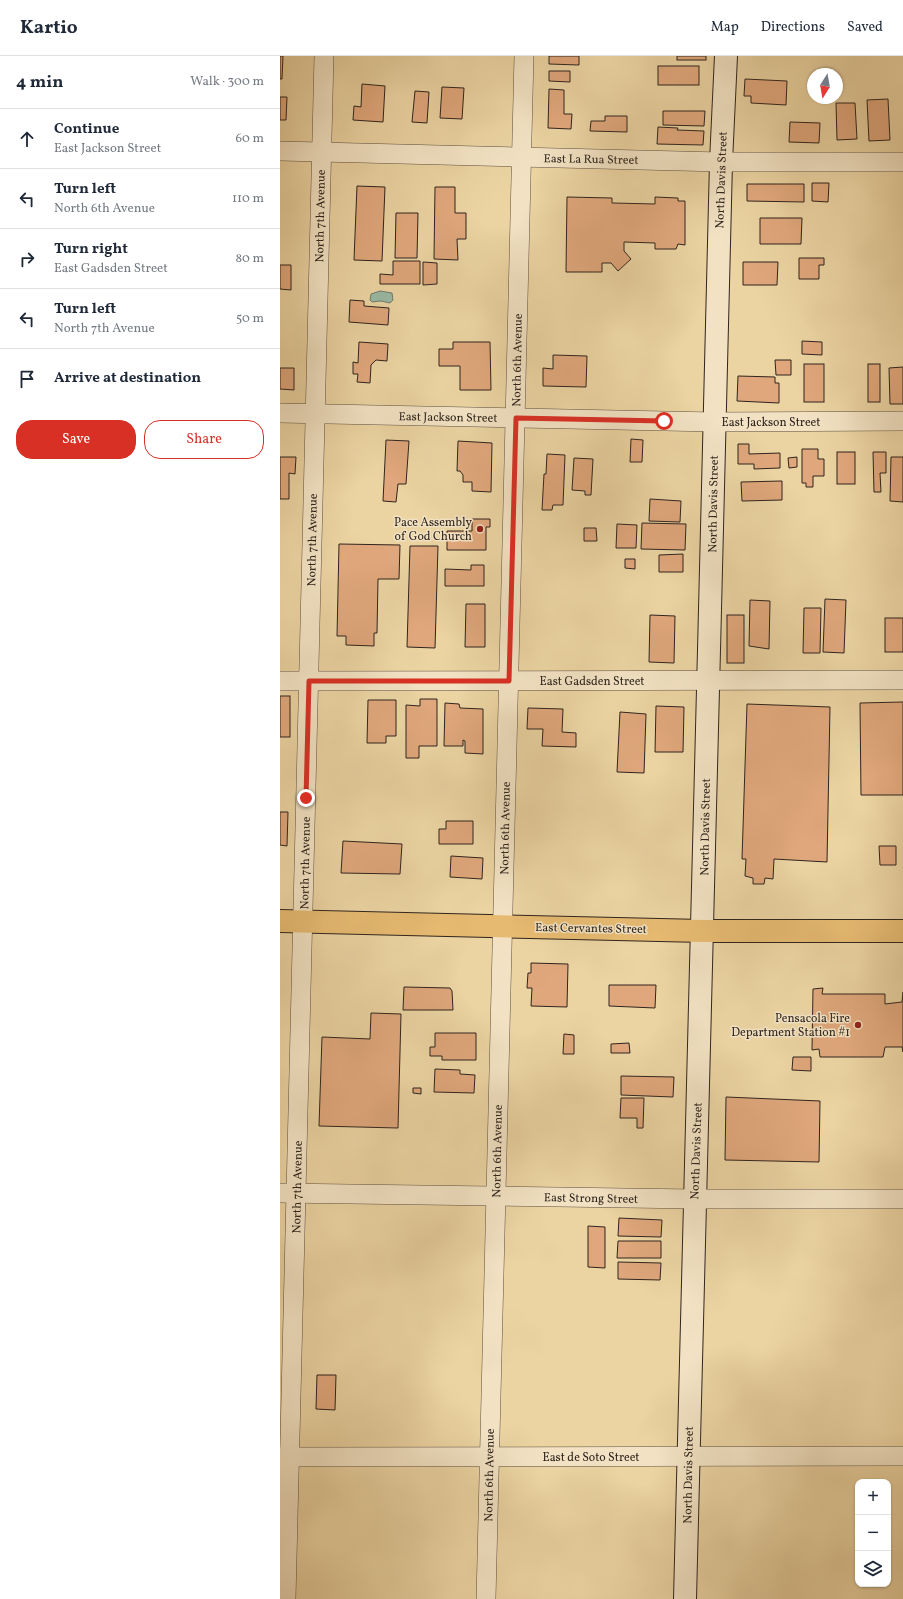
<!DOCTYPE html>
<meta charset="utf-8">
<style>
:root{--surface:#fff;--page:#f6f6f7;--text:#1f2937;--muted:#747a83;--line:#e0e1e3;--accent:#d93025}
body{margin:0;font-family:Vollkorn,serif;background:var(--page);color:var(--text)}
.controls{position:absolute;right:12px;bottom:12px;display:grid;overflow:hidden;border-radius:8px;box-shadow:0 1px 3px #0004}
.controls button{width:36px;height:36px;display:grid;place-items:center;padding:0;border:0;border-bottom:1px solid var(--line);background:var(--surface);color:var(--text);font:20px sans-serif}
.compass{position:absolute;left:527px;top:12px;width:36px;height:36px;border-radius:50%;background:var(--surface);box-shadow:0 1px 3px #0004;rotate:191deg}
.stop{position:absolute;width:12px;height:12px;margin:-9px;border:3px solid #d93025;border-radius:50%;background:#fff}
.stop.end{background:#d93025;border-color:#fff;box-shadow:0 1px 4px #0008}
.list{margin:0;padding:0;list-style:none}
h2{display:flex;justify-content:space-between;align-items:center;height:52px;margin:0;padding:0 16px;font-size:17px}
h2 small{font-size:13px;font-weight:400;color:var(--muted)}
.list li{display:grid;grid-template-columns:26px 1fr auto;gap:12px;align-items:center;box-sizing:border-box;height:60px;padding:0 16px;border-top:1px solid var(--line)}
.list b{display:block;font-size:15px;white-space:nowrap}
.list p{margin:0;font-size:13px;white-space:nowrap;color:var(--muted)}
.list em{font-size:13px;font-style:normal;color:var(--muted)}
.actions{display:flex;gap:8px;padding:12px 16px}
.actions a{flex:1;padding:9px 0;border:1px solid var(--accent);border-radius:16px;text-align:center;font-size:14px;color:var(--accent)}
.actions .main{background:var(--accent);color:#fff}
.icon{flex:none;width:22px;height:22px;fill:none;stroke:currentColor;stroke-width:2;stroke-linecap:round;stroke-linejoin:round}
.map{position:relative;flex:none;width:623px;height:1543px;overflow:hidden}
header{display:flex;align-items:center;gap:24px;box-sizing:border-box;height:56px;padding:0 20px;background:var(--surface);border-bottom:1px solid var(--line)}
header strong{font-size:19px}
nav{display:flex;gap:22px;margin-inline-start:auto;font-size:14px}
main{display:flex}
aside{flex:1;background:var(--surface)}
.map>svg:first-child{display:block}
.water{fill:#99b8a3;stroke:#6f7d6e}
.building{fill:#dfa77b;stroke:#2f251e}
.lines{fill:none;stroke-linecap:round;stroke-linejoin:round}
.minor-casing{stroke:#5e503f;stroke-width:20}
.secondary-casing{stroke:#2f251e;stroke-width:24}
.primary-casing{stroke:#2f251e;stroke-width:24}
.minor{stroke:#f2e2c3;stroke-width:19}
.secondary{stroke:#f2e2c3;stroke-width:22}
.primary{stroke:#e6ba71;stroke-width:22}
.route{stroke:#d93025;stroke-width:5}
.poi-dot{fill:#8f2418;stroke:#f2e2c3;stroke-width:1.5}
.labels{text-anchor:middle;stroke-width:3;stroke-linejoin:round;paint-order:stroke}
.street-label{font-size:12px;fill:#2f251e;stroke:#f2e2c3}
.poi-label{font-size:12px;fill:#2f251e;stroke:#f2e2c3;text-anchor:end}
</style>
<header>
<strong>Kartio</strong>
<nav><a>Map</a><a>Directions</a><a>Saved</a></nav>
</header>
<main>
<aside>
<h2>4 min<small>Walk · 300 m</small></h2>
<ul class="list">
<li><svg class="icon" aria-label="ahead" viewBox="0 0 24 24"><path d="M12 20V5M6 11l6-6 6 6"/></svg><div><b>Continue</b><p>East Jackson Street</p></div><em>60 m</em></li>
<li><svg class="icon" aria-label="left" viewBox="0 0 24 24"><path d="M17 20v-9H6M10 6l-5 5 5 5"/></svg><div><b>Turn left</b><p>North 6th Avenue</p></div><em>110 m</em></li>
<li><svg class="icon" aria-label="right" viewBox="0 0 24 24"><path d="M7 20v-9h11M14 6l5 5-5 5"/></svg><div><b>Turn right</b><p>East Gadsden Street</p></div><em>80 m</em></li>
<li><svg class="icon" aria-label="left" viewBox="0 0 24 24"><path d="M17 20v-9H6M10 6l-5 5 5 5"/></svg><div><b>Turn left</b><p>North 7th Avenue</p></div><em>50 m</em></li>
<li><svg class="icon" aria-label="arrive" viewBox="0 0 24 24"><path d="M6 21V4h12l-3 4 3 4H6"/></svg><div><b>Arrive at destination</b></div></li>
</ul>
<div class="actions"><a class="main">Save</a><a>Share</a></div>
</aside>
<div class="map">
<svg width="623" height="1543" viewBox="0 0 623 1543">
<rect width="100%" height="100%" fill="#ebd3a2"/>
<filter id="stains"><feTurbulence type="fractalNoise" baseFrequency=".005" numOctaves="4"/><feColorMatrix values="0 0 0 0 .2 0 0 0 0 .09 0 0 0 0 .02 0 0 0 .5 -.17"/></filter>
<radialGradient id="worn" r=".72"><stop offset=".6" stop-color="#630" stop-opacity="0"/><stop offset="1" stop-color="#630" stop-opacity=".3"/></radialGradient>
<!-- water -->
<polygon class="water" points="100,235 112,237 113,244 110,247 101,245 92,246 90,244 91,238"/>
<!-- building -->
<g class="building">
<polygon points="0,0 3,0 2,23 0,23"/>
<polygon points="269,0 299,0 299,9 269,8"/>
<rect x="397" y="0" width="29" height="4"/>
<rect x="378" y="10" width="41" height="19"/>
<polygon points="269,15 290,15 290,26 269,25"/>
<polygon points="465,23 507,25 506,49 471,47 471,40 464,40"/>
<polygon points="82,28 105,30 103,66 73,64 74,50 81,51"/>
<polygon points="162,31 184,32 182,63 160,62"/>
<polygon points="269,33 284,34 284,58 292,58 291,73 268,72"/>
<polygon points="135,35 149,36 147,67 132,66"/>
<polygon points="0,41 7,41 6,64 0,64"/>
<polygon points="608,43 610,84 589,85 587,44"/>
<polygon points="556,47 575,47 577,83 557,84"/>
<polygon points="383,55 425,55 424,70 383,69"/>
<polygon points="325,60 347,60 347,76 310,75 311,65 325,65"/>
<polygon points="510,66 540,67 539,87 509,86"/>
<polygon points="378,71 398,72 397,74 424,75 423,89 377,88"/>
<polygon points="532,127 549,127 548,146 532,145"/>
<polygon points="467,128 524,128 524,146 467,145"/>
<polygon points="77,130 105,131 102,205 74,204"/>
<polygon points="155,131 175,131 175,157 186,157 186,183 177,183 178,204 154,203"/>
<polygon points="287,141 332,142 332,147 375,148 375,141 398,142 398,145 405,145 405,189 398,188 396,193 375,193 375,187 344,186 344,195 351,203 338,215 331,207 322,207 322,216 286,216"/>
<polygon points="116,157 138,157 137,202 115,202"/>
<polygon points="480,162 522,162 521,188 480,188"/>
<polygon points="519,202 544,202 544,209 539,209 539,223 519,223"/>
<polygon points="113,205 140,205 140,228 100,228 100,218 113,219"/>
<polygon points="143,206 157,207 157,228 143,229"/>
<polygon points="463,206 498,206 497,229 463,229"/>
<polygon points="0,209 11,209 11,234 0,233"/>
<polygon points="70,244 84,245 84,250 109,252 108,269 69,266"/>
<polygon points="522,285 542,286 542,299 522,298"/>
<polygon points="79,286 108,288 107,305 96,304 91,309 90,327 77,326 78,318 73,318 73,306 78,307"/>
<polygon points="173,286 210,286 211,334 180,334 180,310 159,310 159,293 173,293"/>
<polygon points="273,299 307,300 306,331 263,330 263,312 273,313"/>
<polygon points="495,304 511,304 511,319 496,319"/>
<rect x="524" y="308" width="20" height="38"/>
<rect x="588" y="308" width="12" height="38"/>
<polygon points="623,311 623,348 610,348 609,312"/>
<polygon points="0,312 14,312 14,334 0,333"/>
<polygon points="458,320 495,321 495,327 499,327 499,347 457,345"/>
<polygon points="351,383 363,384 362,406 350,406"/>
<polygon points="106,384 129,385 126,428 118,428 116,446 103,445"/>
<polygon points="178,385 212,387 211,436 192,435 192,426 183,426 183,419 180,415 177,415"/>
<polygon points="458,388 469,388 469,398 500,397 500,412 474,413 474,408 458,408"/>
<polygon points="522,393 538,393 538,403 544,403 544,420 533,420 533,431 526,431 526,427 522,427"/>
<rect x="557" y="396" width="18" height="32"/>
<polygon points="593,396 606,396 606,417 600,417 601,436 594,436"/>
<polygon points="267,398 285,399 283,449 273,449 272,454 262,454 264,418 266,418"/>
<polygon points="0,401 16,401 15,418 9,417 9,443 0,443"/>
<polygon points="517,401 517,411 509,412 508,402"/>
<polygon points="611,401 623,401 623,446 610,445"/>
<polygon points="294,402 313,403 311,439 305,439 305,435 292,434"/>
<polygon points="502,425 502,444 462,445 461,426"/>
<polygon points="370,443 401,445 400,466 369,465"/>
<polygon points="192,463 210,463 210,471 206,471 206,494 167,494 167,475 192,475"/>
<polygon points="362,467 406,468 405,494 361,493"/>
<polygon points="337,468 357,469 356,492 336,492"/>
<polygon points="304,472 316,472 317,485 304,485"/>
<polygon points="59,488 120,489 119,523 98,523 97,577 94,577 94,590 66,589 66,580 57,580"/>
<polygon points="130,490 158,490 155,592 127,591"/>
<polygon points="403,498 403,516 379,516 379,499"/>
<polygon points="345,503 355,503 355,513 345,512"/>
<polygon points="191,509 204,509 204,530 165,530 165,513 191,514"/>
<polygon points="545,543 566,544 564,597 543,596"/>
<polygon points="470,544 490,545 489,593 469,590"/>
<polygon points="186,548 205,548 205,591 185,591"/>
<polygon points="524,552 541,552 540,597 523,597"/>
<polygon points="370,559 395,560 394,607 369,606"/>
<rect x="447" y="559" width="17" height="48"/>
<rect x="605" y="562" width="18" height="34"/>
<rect x="0" y="640" width="10" height="41"/>
<polygon points="140,643 157,643 157,690 139,690 139,702 126,702 126,649 140,650"/>
<polygon points="88,644 116,644 116,680 106,680 106,687 87,687"/>
<polygon points="623,646 623,739 581,739 580,647"/>
<polygon points="165,647 179,648 180,652 203,653 203,698 185,697 185,685 183,684 183,690 164,690"/>
<polygon points="467,648 550,651 547,806 494,803 493,823 485,822 484,828 473,828 473,822 465,820 466,803 462,803"/>
<polygon points="376,650 404,651 403,696 375,696"/>
<polygon points="248,652 283,653 282,676 296,677 296,691 262,690 263,673 247,673"/>
<polygon points="340,656 366,658 364,717 337,716"/>
<polygon points="0,756 8,756 7,790 0,789"/>
<polygon points="166,765 193,765 193,788 159,788 159,773 166,773"/>
<polygon points="63,785 122,788 120,818 61,817"/>
<polygon points="599,790 616,790 616,809 600,809"/>
<polygon points="171,800 203,802 202,823 170,821"/>
<polygon points="251,907 288,908 287,951 251,950 252,932 247,932 248,917 251,917"/>
<polygon points="329,929 376,929 375,952 329,950"/>
<polygon points="124,931 170,932 172,935 173,954 123,954"/>
<polygon points="543,932 542,938 605,938 605,948 622,946 623,936 623,996 622,991 605,991 603,1001 540,1001 539,993 532,994 533,933"/>
<polygon points="91,957 121,958 118,1072 39,1070 42,981 90,983"/>
<polygon points="155,977 196,977 196,1004 162,1004 162,1000 150,1000 150,991 155,991"/>
<polygon points="284,978 294,979 294,998 283,998"/>
<polygon points="349,987 350,997 331,997 331,988"/>
<polygon points="513,1001 531,1001 531,1015 512,1014"/>
<polygon points="155,1013 180,1014 180,1018 195,1019 194,1037 154,1036"/>
<polygon points="341,1020 394,1021 393,1041 341,1039"/>
<polygon points="133,1032 141,1032 141,1038 133,1037"/>
<polygon points="446,1041 540,1045 539,1106 445,1104"/>
<polygon points="341,1042 364,1042 363,1072 357,1072 357,1062 340,1062"/>
<polygon points="339,1162 382,1164 381,1181 338,1180"/>
<polygon points="308,1170 325,1171 325,1212 308,1211"/>
<polygon points="338,1185 381,1185 381,1202 337,1202"/>
<polygon points="338,1206 381,1207 380,1224 338,1223"/>
<polygon points="37,1319 56,1319 55,1354 36,1353"/>
</g>
<g class="lines">
<!-- minor casing -->
<g class="minor-casing">
<g id="minor">
<polyline points="0,95 441,106 623,106"/>
<polyline points="0,357 434,366 623,365"/>
<polyline points="0,625 623,624"/>
<polyline points="0,1137 414,1143 623,1143"/>
<polyline points="0,1401 623,1400"/>
<polyline points="6,1543 44,0"/>
<polyline points="206,1543 244,0"/>
</g>
</g>
<!-- secondary casing -->
<g class="secondary-casing">
<path id="secondary" d="M405 1543C418 1064 429 585 441 106L446 0"/>
</g>
<!-- primary casing -->
<g class="primary-casing">
<polyline id="primary" points="0,865 423,875 623,875"/>
</g>
<!-- minor -->
<use href="#minor" class="minor"/>
<!-- secondary -->
<use href="#secondary" class="secondary"/>
<!-- primary -->
<use href="#primary" class="primary"/>
</g>
<g class="lines">
<!-- route -->
<polyline class="route" points="26,742 29,625 229,625 236,362 384,365"/>
</g>
<!-- markers -->
<g class="poi-dot">
<circle cx="200" cy="473" r="4"/>
<circle cx="578" cy="969" r="4"/>
</g>
<g class="labels">
<!-- street labels -->
<g class="street-label">
<text transform="translate(311 103) rotate(1)" y="4">East La Rua Street</text>
<text transform="translate(441 124) rotate(-88)" y="4">North Davis Street</text>
<text transform="translate(40 160) rotate(-89)" y="4">North 7th Avenue</text>
<text transform="translate(237 304) rotate(-89)" y="4">North 6th Avenue</text>
<text transform="translate(168 361) rotate(1)" y="4">East Jackson Street</text>
<text x="491" y="370">East Jackson Street</text>
<text transform="translate(433 448) rotate(-89)" y="4">North Davis Street</text>
<text transform="translate(32 484) rotate(-89)" y="4">North 7th Avenue</text>
<text x="312" y="629">East Gadsden Street</text>
<text transform="translate(425 771) rotate(-89)" y="4">North Davis Street</text>
<text transform="translate(225 772) rotate(-89)" y="4">North 6th Avenue</text>
<text transform="translate(25 807) rotate(-89)" y="4">North 7th Avenue</text>
<text transform="translate(311 872) rotate(1)" y="4">East Cervantes Street</text>
<text transform="translate(217 1095) rotate(-89)" y="4">North 6th Avenue</text>
<text transform="translate(416 1095) rotate(-88)" y="4">North Davis Street</text>
<text transform="translate(17 1131) rotate(-89)" y="4">North 7th Avenue</text>
<text transform="translate(311 1142) rotate(1)" y="4">East Strong Street</text>
<text x="311" y="1405">East de Soto Street</text>
<text transform="translate(209 1419) rotate(-89)" y="4">North 6th Avenue</text>
<text transform="translate(408 1419) rotate(-89)" y="4">North Davis Street</text>
</g>
<!-- poi labels -->
<g class="poi-label">
<text x="192" y="470">Pace Assembly<tspan x="192" dy="14">of God Church</tspan></text>
<text x="570" y="966">Pensacola Fire<tspan x="570" dy="14">Department Station #1</tspan></text>
</g>
</g>
<rect width="100%" height="100%" filter="url(#stains)"/>
<rect width="100%" height="100%" fill="url(#worn)"/>
</svg>
<div class="controls">
<button>+</button>
<button>−</button>
<button><svg class="icon" aria-label="layers" viewBox="0 0 24 24"><path d="M12 4l9 5-9 5-9-5zM3 14l9 5 9-5"/></svg></button>
</div>
<svg class="compass" viewBox="-18 -18 36 36"><path d="M0-13l5 13h-10z" fill="#e53935"/><path d="M0 13l5-13h-10z" fill="#747a83"/></svg>
<div class="stop" style="left:384px;top:365px"></div>
<div class="stop end" style="left:26px;top:742px"></div>
</div>
</main>
